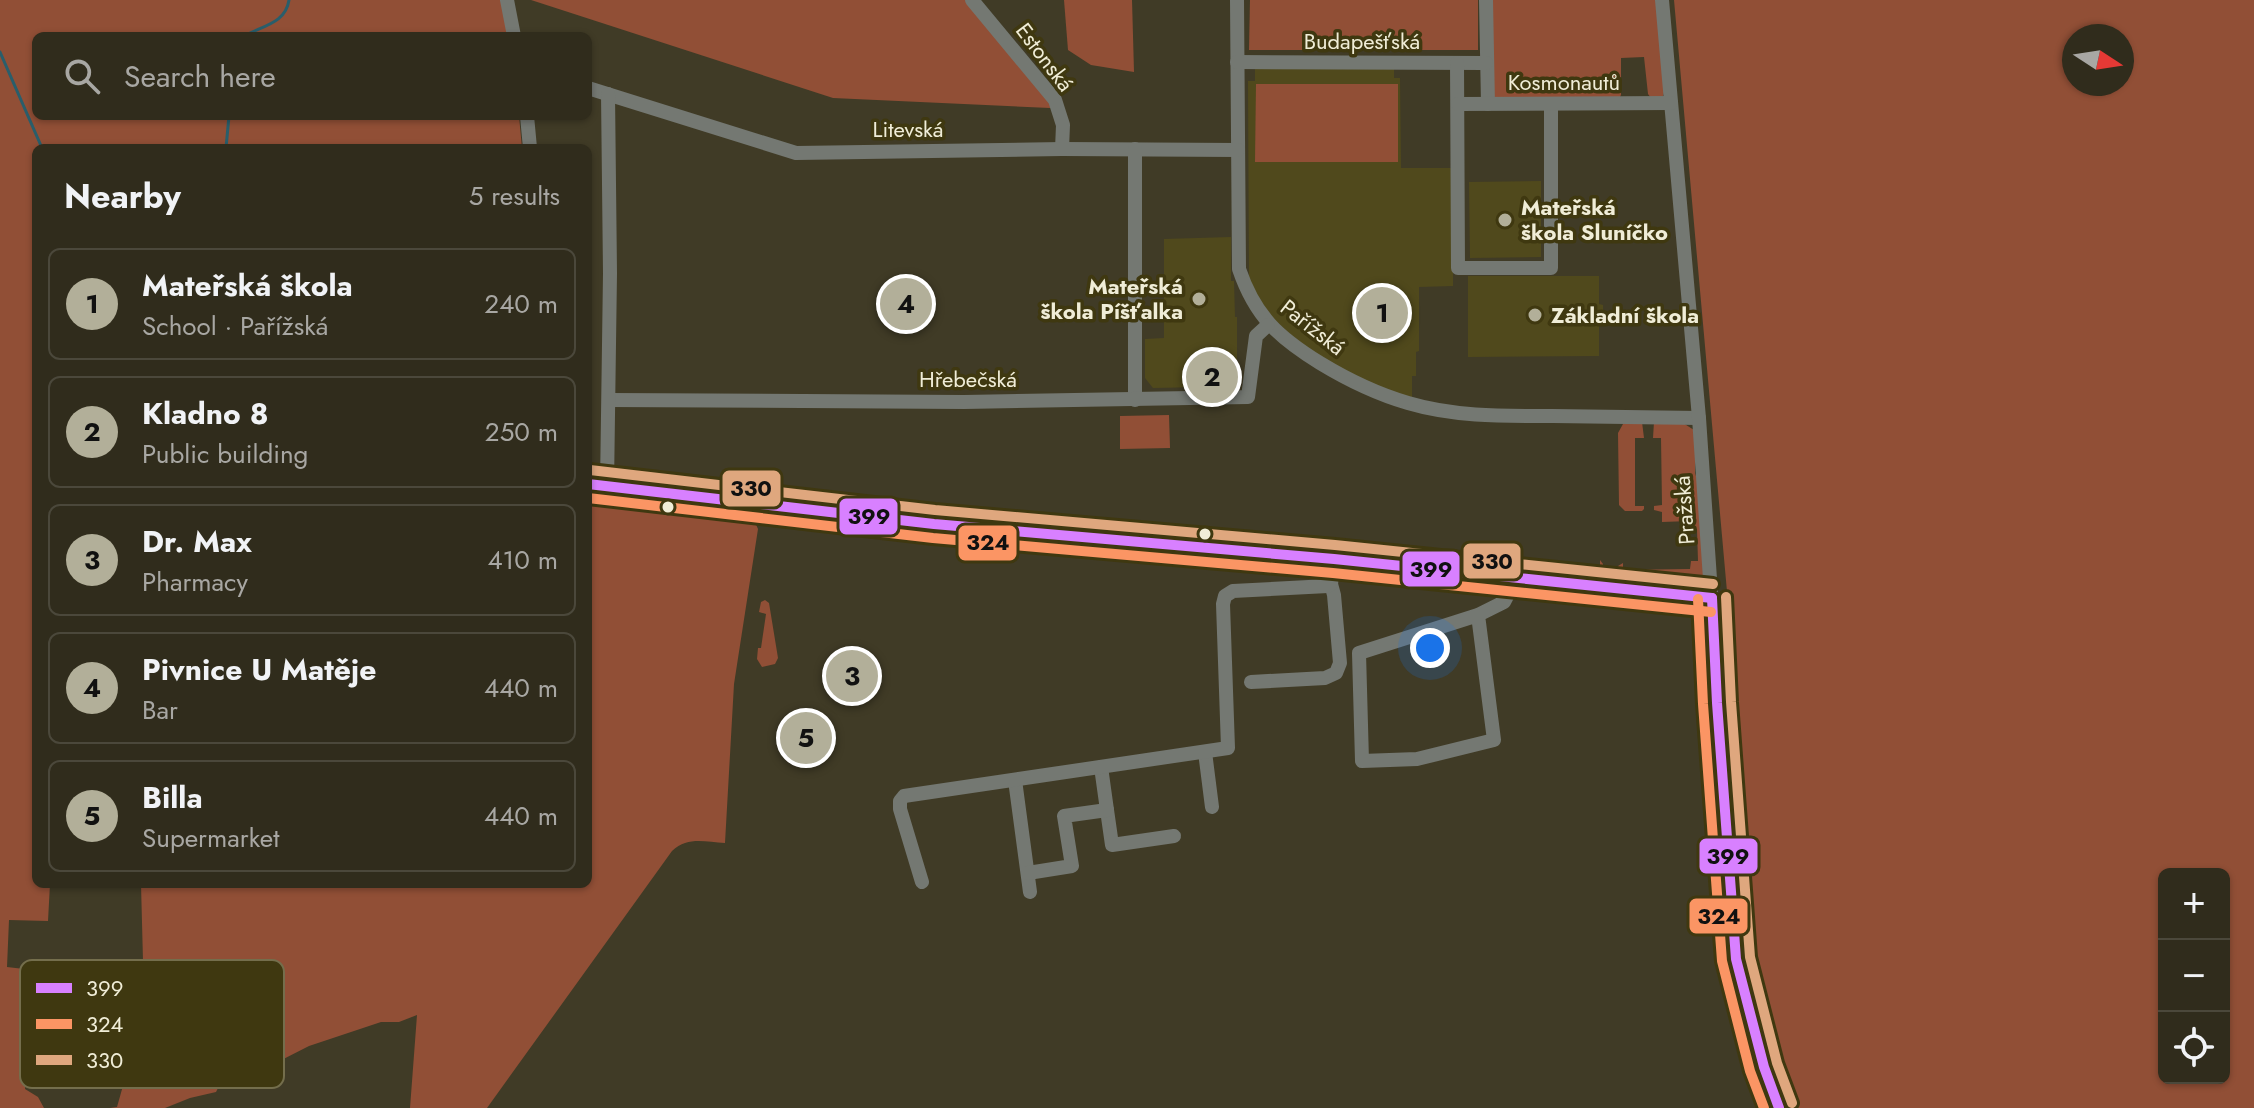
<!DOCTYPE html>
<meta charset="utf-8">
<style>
:root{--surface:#302c1c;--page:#3c3829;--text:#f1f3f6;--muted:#a8a7a3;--line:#4b483b;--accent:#b2af99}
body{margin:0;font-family:Jost,sans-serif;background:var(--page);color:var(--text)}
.controls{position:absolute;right:24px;bottom:24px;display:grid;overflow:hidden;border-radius:12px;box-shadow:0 2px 6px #0004}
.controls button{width:72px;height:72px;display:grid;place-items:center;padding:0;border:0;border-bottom:2px solid var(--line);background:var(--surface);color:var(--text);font:40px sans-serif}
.compass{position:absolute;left:2062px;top:24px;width:72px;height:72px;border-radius:50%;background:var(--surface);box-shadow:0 2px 6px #0004;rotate:102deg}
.you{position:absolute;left:1430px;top:648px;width:28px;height:28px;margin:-20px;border:6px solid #fff;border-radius:50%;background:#1a73e8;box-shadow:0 0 0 12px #1a73e833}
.badge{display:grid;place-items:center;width:52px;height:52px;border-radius:50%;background:var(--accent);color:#111;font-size:26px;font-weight:700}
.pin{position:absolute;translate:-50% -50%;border:4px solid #fff;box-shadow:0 2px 8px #0006}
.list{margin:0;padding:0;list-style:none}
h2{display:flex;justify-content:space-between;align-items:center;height:104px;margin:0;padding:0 32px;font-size:34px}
h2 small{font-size:26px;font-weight:400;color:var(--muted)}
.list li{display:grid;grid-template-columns:52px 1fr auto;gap:24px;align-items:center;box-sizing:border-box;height:112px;margin:0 16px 16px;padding:0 16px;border:2px solid var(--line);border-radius:12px}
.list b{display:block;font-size:30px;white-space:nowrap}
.list p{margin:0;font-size:26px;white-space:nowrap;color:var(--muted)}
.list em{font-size:26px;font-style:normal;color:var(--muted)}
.icon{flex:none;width:44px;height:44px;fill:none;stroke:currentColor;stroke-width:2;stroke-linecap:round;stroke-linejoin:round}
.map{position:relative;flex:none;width:2254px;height:1108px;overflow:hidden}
.search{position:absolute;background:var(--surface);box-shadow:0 2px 6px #0004;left:32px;top:32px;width:560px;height:88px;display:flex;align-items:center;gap:20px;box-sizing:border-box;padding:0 28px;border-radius:12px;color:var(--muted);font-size:30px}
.panel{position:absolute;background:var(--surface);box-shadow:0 2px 6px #0004;left:32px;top:144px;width:560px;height:744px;border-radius:12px}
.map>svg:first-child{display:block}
.built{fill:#50491c}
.green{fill:#914f36;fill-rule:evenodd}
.water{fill:#295e6b}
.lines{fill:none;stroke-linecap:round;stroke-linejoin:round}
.stream{stroke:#295e6b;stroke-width:3}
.minor{stroke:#747872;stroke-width:14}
.bus-1-casing{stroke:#3f3810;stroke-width:16}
.bus-2-casing{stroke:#3f3810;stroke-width:16}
.bus-3-casing{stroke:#3f3810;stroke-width:16}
.bus-1{stroke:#d880ff;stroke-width:10}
.bus-2{stroke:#fb9564;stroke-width:10}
.bus-3{stroke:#dfa77e;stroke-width:10}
.poi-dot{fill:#b2af99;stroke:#3f3810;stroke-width:3}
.bus-dot{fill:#f0edd7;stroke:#3f3810;stroke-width:3}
.labels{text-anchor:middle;stroke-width:7;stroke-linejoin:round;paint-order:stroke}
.street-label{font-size:22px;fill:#f0edd7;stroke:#3f3810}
.poi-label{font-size:22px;font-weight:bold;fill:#f0edd7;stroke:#3f3810;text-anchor:start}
.key{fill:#3f3810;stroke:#746e4c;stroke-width:2}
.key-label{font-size:22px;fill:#f0edd7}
.line-badge{stroke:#3f3810;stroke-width:3}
.pale-badge-label{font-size:22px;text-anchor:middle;font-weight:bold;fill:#111}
</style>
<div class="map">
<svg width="2254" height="1108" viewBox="0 0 2254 1108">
<rect width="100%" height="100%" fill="#403b26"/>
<!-- built -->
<g class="built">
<polygon points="1255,69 1394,69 1394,78 1400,78 1401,168 1453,168 1453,286 1419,287 1419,351 1416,352 1416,376 1412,376 1412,398 1373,385 1333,366 1292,336 1272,317 1262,306 1249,281 1248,81 1255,81"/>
<polygon points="1541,181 1541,257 1470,258 1469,182"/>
<polygon points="1231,237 1231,281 1234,281 1235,317 1237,317 1237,379 1202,379 1202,387 1153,388 1145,378 1145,339 1164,338 1164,239"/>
<polygon points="1468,276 1599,276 1599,304 1603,305 1603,325 1599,326 1599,356 1468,357"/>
</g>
<!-- green -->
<g class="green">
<polygon points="0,0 507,0 510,36 36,36 36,116 519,116 522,148 36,148 36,884 50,884 48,921 9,920 7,967 24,969 26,986 32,997 31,1037 28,1044 25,1089 38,1097 44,1108 0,1108"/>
<polygon points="531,0 968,0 1056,107 1050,108 833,98"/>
<polygon points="1064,0 1132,0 1134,72 1091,65 1068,50"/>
<polygon points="1250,0 1478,0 1478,50 1249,50"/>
<polygon points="1490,0 1656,0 1665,89 1663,96 1656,101 1651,98 1648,94 1644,57 1621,58 1621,95 1618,100 1493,97"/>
<path d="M1674 0H2254V1108H1789L1772 1054 1747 940 1736 692ZM2074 36H2122V84H2074ZM2164 874H2224V1078H2164Z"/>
<polygon points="1256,84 1398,84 1398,162 1255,162"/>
<polygon points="1169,415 1170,448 1120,449 1120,416"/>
<polygon points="1642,422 1644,438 1635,438 1635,506 1644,506 1644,509 1642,511 1625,511 1619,505 1618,433 1623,424"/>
<polygon points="1654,422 1683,423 1694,430 1698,453 1695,463 1695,473 1701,492 1705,576 1694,584 1621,578 1616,571 1618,566 1623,563 1623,570 1690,569 1691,561 1698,561 1697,529 1690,528 1690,521 1662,522 1662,512 1654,510 1654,506 1662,505 1661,438 1653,438"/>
<path d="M588 501 754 520 758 529 734 684 725 843C705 842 688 836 672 851L487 1108H410L417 1015 399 1022H381L309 1046 252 1075 218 1088 216 1092 190 1098 165 1108H110L117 1107 128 1068 143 961 141 884H588Z"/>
<polygon points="1600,560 1603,564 1603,571 1598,576 1533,570 1528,565 1532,561 1533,568 1600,567"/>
<polygon points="765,600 769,603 778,658 775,664 762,667 757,659 758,648 761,648 766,614 759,612 761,602"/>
</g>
<!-- water -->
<path class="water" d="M86 959 94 960 101 973H104L115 964 124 968 127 972 124 984C101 996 119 1006 113 1024 111 1031 108 1035 108 1043L112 1051 110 1058 101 1063C68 1061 34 992 85 988L89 989 88 994 96 999C106 997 110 990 106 981L98 976 87 977 81 971 80 965Z"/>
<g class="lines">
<!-- stream -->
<g class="stream">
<path d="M249 36 250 33C267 25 286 21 289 0"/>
<polyline points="0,52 42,148"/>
<polyline points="226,148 229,116"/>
</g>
<!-- minor -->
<g class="minor">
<polyline points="507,0 514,36"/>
<polyline points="972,0 1055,100 1063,125 1062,149"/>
<path d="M1237 0 1239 269C1255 316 1278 337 1320 363 1348 380 1377 394 1408 403 1455 417 1505 416 1553 416 1602 417 1651 417 1699 418"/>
<polyline points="1486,0 1488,104"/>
<polyline points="1662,0 1699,418 1736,959 1764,1067 1779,1108"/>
<polyline points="1237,62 1486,63"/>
<polyline points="1457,63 1458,268 1551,268 1551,105"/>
<polyline points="588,88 796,153 1062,149 1238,150"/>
<polyline points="1458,104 1671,103"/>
<polyline points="527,116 530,148"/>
<polyline points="1135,149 1135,400"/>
<polyline points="609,400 964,402 1248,397 1256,336 1268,325"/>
<polyline points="588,484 934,524 1334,559 1712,598"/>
<polyline points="607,486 610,273 608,94"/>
<polyline points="1478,615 1494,740 1417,759 1362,761 1359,653 1478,615 1504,602 1516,579"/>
<polyline points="1251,682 1325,678 1336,673 1340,663 1334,595 1331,584"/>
<polyline points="1205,752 1212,807"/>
<polyline points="1015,780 1030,892"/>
<polyline points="1107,810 1112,845 1174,836"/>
<polyline points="1028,873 1072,866 1064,816 1107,810 1101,767"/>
<polyline points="922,882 900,809 900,801 904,796 1228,748 1223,604 1225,596 1233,591 1328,586 1331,584 1334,559"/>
</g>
<!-- bus-1 casing -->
<g class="bus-1-casing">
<g id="bus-1">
<polyline points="588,484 934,524 1334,559 1712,598"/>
<polyline points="1712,598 1717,703 1736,959 1764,1067 1779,1108"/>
</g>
</g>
<!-- bus-2 casing -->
<g class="bus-2-casing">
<g id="bus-2">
<polyline points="588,498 933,538 1333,573 1711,612"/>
<polyline points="1698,599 1703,704 1722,961 1750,1071 1764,1108"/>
</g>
</g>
<!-- bus-3 casing -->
<g class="bus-3-casing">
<g id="bus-3">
<polyline points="590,470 935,510 1335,545 1713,584"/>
<polyline points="1726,597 1731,702 1750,957 1777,1063 1792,1103"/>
</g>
</g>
<!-- bus-1 -->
<use href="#bus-1" class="bus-1"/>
<!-- bus-2 -->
<use href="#bus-2" class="bus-2"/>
<!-- bus-3 -->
<use href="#bus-3" class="bus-3"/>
</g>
<!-- markers -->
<g class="poi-dot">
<circle cx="1505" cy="220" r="8"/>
<circle cx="1199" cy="299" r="8"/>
<circle cx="1535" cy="315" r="8"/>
</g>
<g class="bus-dot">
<circle cx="668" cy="507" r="7"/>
<circle cx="1205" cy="534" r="7"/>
</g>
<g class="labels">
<!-- street labels -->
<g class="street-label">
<text x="1362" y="49">Budapešťská</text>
<text transform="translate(1045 57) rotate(53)" y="8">Estonská</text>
<text x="1564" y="90">Kosmonautů</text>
<text x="908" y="137">Litevská</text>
<text transform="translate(1313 327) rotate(38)" y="8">Pařížská</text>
<text x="968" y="387">Hřebečská</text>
<text transform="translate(1684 510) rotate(-94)" y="8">Pražská</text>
</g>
<!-- poi labels -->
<g class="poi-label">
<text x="1521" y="215">Mateřská<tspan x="1521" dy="25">škola Sluníčko</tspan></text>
<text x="1183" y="294" text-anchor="end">Mateřská<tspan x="1183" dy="25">škola Píšťalka</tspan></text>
<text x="1551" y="323">Základní škola</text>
</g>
</g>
<!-- legend -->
<rect x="20" y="960" width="264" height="128" rx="12" class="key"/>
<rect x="36" y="983" width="36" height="10" fill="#d880ff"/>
<rect x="36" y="1019" width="36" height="10" fill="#fb9564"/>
<rect x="36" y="1055" width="36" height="10" fill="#dfa77e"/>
<g class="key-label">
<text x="86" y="996">399</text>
<text x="86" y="1032">324</text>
<text x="86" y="1068">330</text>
</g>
<g class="line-badge">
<rect x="721" y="469" width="61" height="39" rx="8" fill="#dfa77e"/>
<rect x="838" y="497" width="61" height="39" rx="8" fill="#d880ff"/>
<rect x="957" y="524" width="61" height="38" rx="8" fill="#fb9564"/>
<rect x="1462" y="542" width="60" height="38" rx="8" fill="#dfa77e"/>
<rect x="1401" y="550" width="60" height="38" rx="8" fill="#d880ff"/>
<rect x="1698" y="837" width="61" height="38" rx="8" fill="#d880ff"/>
<rect x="1688" y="897" width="61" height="38" rx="8" fill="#fb9564"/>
</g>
<g class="pale-badge-label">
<text x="751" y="496">330</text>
<text x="869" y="524">399</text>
<text x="988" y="550">324</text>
<text x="1492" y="569">330</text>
<text x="1431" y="577">399</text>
<text x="1728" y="864">399</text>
<text x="1719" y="924">324</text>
</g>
</svg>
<div class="controls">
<button>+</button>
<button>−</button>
<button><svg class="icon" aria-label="locate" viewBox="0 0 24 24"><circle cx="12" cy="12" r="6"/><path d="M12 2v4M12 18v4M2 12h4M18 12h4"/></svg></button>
</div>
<svg class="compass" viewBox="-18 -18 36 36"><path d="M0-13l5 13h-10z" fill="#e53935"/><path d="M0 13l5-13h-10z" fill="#a8a7a3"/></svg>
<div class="you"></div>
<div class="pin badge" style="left:1382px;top:313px">1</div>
<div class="pin badge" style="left:1212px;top:377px">2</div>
<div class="pin badge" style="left:852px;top:676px">3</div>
<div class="pin badge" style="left:906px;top:304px">4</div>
<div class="pin badge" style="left:806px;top:738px">5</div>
<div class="search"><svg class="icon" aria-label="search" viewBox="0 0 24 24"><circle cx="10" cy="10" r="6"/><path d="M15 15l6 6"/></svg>Search here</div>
<section class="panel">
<h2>Nearby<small>5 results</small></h2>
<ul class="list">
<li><span class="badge">1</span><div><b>Mateřská škola</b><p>School · Pařížská</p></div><em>240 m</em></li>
<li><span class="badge">2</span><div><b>Kladno 8</b><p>Public building</p></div><em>250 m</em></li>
<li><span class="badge">3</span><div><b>Dr. Max</b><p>Pharmacy</p></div><em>410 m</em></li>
<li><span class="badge">4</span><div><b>Pivnice U Matěje</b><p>Bar</p></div><em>440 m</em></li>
<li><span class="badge">5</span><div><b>Billa</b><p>Supermarket</p></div><em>440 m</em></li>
</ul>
</section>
</div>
